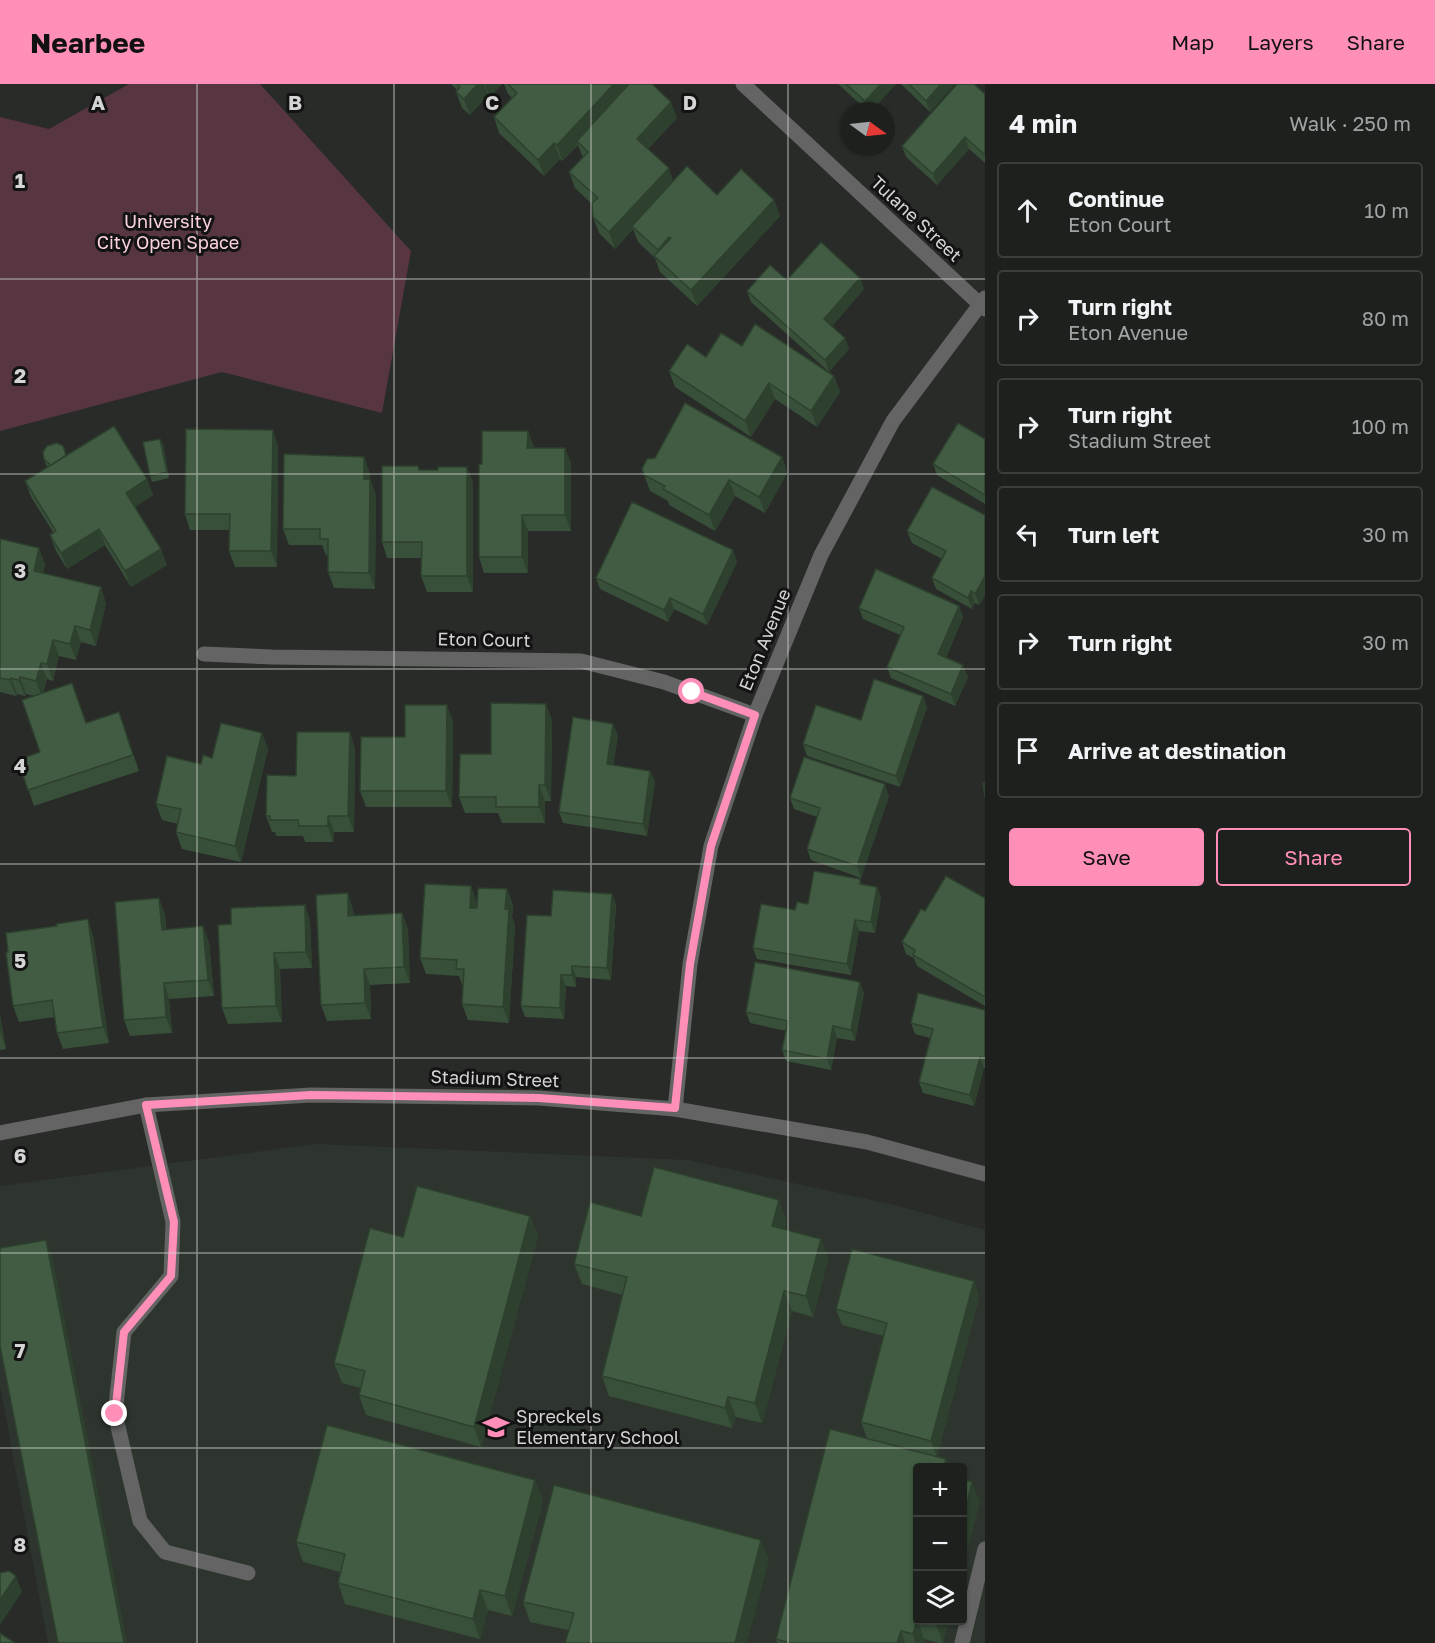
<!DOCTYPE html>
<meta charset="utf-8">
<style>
:root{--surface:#1e201e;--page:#2b2d2b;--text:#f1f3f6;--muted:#a1a3a4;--line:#3c3e3c;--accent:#ff8eb9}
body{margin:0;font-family:"Golos Text",sans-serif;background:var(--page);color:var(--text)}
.controls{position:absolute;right:18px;bottom:18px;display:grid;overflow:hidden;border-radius:6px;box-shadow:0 2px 4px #0004}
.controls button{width:54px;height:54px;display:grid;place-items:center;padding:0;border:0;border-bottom:2px solid var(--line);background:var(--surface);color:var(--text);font:30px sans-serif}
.compass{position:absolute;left:841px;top:18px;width:54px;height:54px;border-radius:50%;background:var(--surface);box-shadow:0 2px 4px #0004;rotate:105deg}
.stop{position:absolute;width:18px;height:18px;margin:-14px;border:4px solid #ff8eb9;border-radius:50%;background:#fff}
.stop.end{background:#ff8eb9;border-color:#fff;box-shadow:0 2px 6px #0008}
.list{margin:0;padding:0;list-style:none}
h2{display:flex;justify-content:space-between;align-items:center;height:78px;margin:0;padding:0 24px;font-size:26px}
h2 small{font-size:20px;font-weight:400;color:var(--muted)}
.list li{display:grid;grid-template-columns:39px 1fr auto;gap:18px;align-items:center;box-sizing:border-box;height:96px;margin:0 12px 12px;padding:0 12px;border:2px solid var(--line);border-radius:6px}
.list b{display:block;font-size:22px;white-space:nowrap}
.list p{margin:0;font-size:20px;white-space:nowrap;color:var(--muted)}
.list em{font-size:20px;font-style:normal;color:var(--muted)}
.actions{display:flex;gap:12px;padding:18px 24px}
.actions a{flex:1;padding:14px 0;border:2px solid var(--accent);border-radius:6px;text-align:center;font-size:21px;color:var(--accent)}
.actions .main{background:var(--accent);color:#111}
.icon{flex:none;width:33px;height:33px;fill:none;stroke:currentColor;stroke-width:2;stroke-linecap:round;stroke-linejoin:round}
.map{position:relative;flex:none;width:985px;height:1559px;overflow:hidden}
header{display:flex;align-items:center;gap:36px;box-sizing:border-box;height:84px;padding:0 30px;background:var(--accent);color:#111}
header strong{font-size:28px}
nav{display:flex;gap:33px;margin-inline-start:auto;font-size:21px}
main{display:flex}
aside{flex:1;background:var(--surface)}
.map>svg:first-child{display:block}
.built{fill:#2e352e;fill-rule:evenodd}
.green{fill:#573642}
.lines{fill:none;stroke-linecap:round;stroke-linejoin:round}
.lane{stroke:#636463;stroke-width:15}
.street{stroke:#636463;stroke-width:15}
.wall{fill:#384f39}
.shaded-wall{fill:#2e402e}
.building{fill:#415c42;stroke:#2e402e;stroke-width:1.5}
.route{stroke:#ff8eb9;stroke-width:8}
.grid{fill:none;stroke:#d4d5d4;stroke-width:1.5;stroke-opacity:0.55}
.labels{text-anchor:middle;stroke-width:6;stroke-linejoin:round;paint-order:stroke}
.street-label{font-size:18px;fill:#d4d5d4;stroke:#121312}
.park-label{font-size:18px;fill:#fcd2e0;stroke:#121312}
.poi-label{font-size:18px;fill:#d4d5d4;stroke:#121312;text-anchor:start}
.grid-label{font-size:20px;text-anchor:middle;font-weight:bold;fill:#d4d5d4;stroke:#121312;stroke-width:6;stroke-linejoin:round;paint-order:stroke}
</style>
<header>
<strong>Nearbee</strong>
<nav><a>Map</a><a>Layers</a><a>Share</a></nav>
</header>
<main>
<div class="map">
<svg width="985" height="1559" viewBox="0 0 985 1559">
<rect width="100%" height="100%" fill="#282b28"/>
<!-- built -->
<path class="built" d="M317 1060 688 1076 899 1122 985 1146V1559H48L0 1302V1102ZM918 1384H962V1536H918Z"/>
<!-- green -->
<polygon class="green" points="129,0 260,0 411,167 382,329 222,288 0,347 0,33 49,45"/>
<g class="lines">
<!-- lane -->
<g class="lane">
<polyline points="146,1021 173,1138 171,1192 124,1248 115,1330 140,1437 165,1468 248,1489"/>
<polyline points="962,1559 985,1465"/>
</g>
<!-- street -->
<g class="street">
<polyline points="743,0 985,225"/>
<polyline points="204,570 272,573 581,577 664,598 755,631"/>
<polyline points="675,1025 690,880 711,762 755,631 821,471 893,337 985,214"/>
<polyline points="0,1049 146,1021 311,1011 539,1014 675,1025 867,1058 985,1090"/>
</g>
</g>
<!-- wall -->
<g class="wall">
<polygon points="451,0 502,0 490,13 488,11 470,31 462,24 456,8 457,6"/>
<polygon points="504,0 652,0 677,34 648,65 673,97 717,111 774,116 780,132 697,222 660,188 655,174 638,158 633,145 615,165 599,149 593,133 592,120 575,104 569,88 583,74 578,61 562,77 560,75 544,92 499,49 494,33 512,14 508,10"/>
<polygon points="838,0 896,0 871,27 868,27"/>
<polygon points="901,0 955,0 930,28"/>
<polygon points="985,10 985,79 969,65 937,101 906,73 902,62"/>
<polygon points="860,194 864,205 832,242 845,254 849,265 829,288 751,218 747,207 787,196"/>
<polygon points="742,262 834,292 840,308 817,343 775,315 751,353 675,303 669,287 706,273"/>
<polygon points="528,347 534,364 565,364 571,380 571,447 528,447 528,489 484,489 479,473 482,380"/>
<polygon points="160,355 163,360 169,394 152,398 150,392"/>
<polygon points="985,355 985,420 937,391 933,380"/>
<polygon points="278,362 277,483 235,483 229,467 230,446 190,446 185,430"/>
<polygon points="66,371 147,395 153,411 135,423 167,481 131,503 105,461 67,485 56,467 50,451 53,448 31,413 25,397 48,383 46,381 44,375"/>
<polygon points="364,373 370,390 370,395 376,411 375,505 334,504 328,488 328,471 326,471 322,461 289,461 283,445"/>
<polygon points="782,373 787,389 765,429 735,412 715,447 669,421 668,417 650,407 642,385"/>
<polygon points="467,383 473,399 473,508 427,508 421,492 422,474 387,474 382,458 420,386 438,386"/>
<polygon points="985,431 985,511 979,521 975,519 972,525 936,505 932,494 942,475 912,459 907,447"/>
<polygon points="0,458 45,480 43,489 106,519 96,562 81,558 76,576 59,572 53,597 47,595 43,609 86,639 119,628 139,687 34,722 18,676 40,668 34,612 26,610 25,612 17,610 16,612 0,608"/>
<polygon points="737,478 707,541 674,525 668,538 600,505 596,494"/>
<polygon points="959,522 963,533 946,574 968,593 955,622 891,594 887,583 900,551 863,535 859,524"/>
<polygon points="927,623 900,703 807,672 803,660 861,636"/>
<polygon points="552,636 551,717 545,717 545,739 502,739 498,729 465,729 459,713 491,670"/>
<polygon points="453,637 452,723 366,723 360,707 405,653"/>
<polygon points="262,649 268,665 241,778 182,765 176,748 178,740 162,736 156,720 201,680"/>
<polygon points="618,651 613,681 650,687 655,698 647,752 563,739 559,728"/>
<polygon points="355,664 354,748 334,748 333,758 305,758 303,752 276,752 275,748 272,748 266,732 296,692"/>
<polygon points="889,712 861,794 811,776 807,765 817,733 794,725 790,714"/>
<polygon points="860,795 862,800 877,803 881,814 875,849 859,847 851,891 757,875 753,864 795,826"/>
<polygon points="507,805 513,821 512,833 515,841 509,939 468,936 462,920 463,901 462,901 459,892 426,890 420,874 477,818 476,824"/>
<polygon points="612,810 616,821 611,896 576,893 576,903 566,902 564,935 525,933 521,922 551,832"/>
<polygon points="985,814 985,922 917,882 914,874 906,870 902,858 925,827"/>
<polygon points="305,821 310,837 312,884 280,885 282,938 228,940 222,924 231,840"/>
<polygon points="353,825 354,832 402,829 408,845 410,899 370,901 371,935 327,937 321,921"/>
<polygon points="165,830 166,845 209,858 214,912 169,915 172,949 130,952 124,936"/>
<polygon points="93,851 109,959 63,965 57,949 55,933 19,938 13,922"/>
<polygon points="864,909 855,957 837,954 831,986 786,977 782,966 786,947 750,939 746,928"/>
<polygon points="985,926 985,984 984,984 974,1022 923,1009 919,998 930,954 915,950 911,939"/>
<polygon points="0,931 6,965 0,966"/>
<polygon points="530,1132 538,1152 481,1363 366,1331 359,1311 360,1304 342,1299 334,1279 403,1153"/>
<polygon points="641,1132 786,1136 784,1145 821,1155 828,1175 813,1233 792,1227 762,1339 736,1333 732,1344 609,1312 602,1292 623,1211 582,1200 574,1180"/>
<polygon points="974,1197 979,1214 937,1372 946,1375 949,1383 918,1383 918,1536 949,1536 943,1559 939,1559 924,1555 923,1559 777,1559 776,1555 867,1354 861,1338 884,1252 842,1241 836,1225"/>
<polygon points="535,1396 543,1417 512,1532 488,1526 480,1555 345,1520 338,1499 340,1488 303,1478 296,1458"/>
<polygon points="769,1476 568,1546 530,1538 523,1518"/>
</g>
<!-- shaded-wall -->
<g class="shaded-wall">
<polygon points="478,0 484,0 488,11 470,31 464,15"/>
<polygon points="485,0 502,0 490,13"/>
<polygon points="614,0 635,0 577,57 578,61 562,77 557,61"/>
<polygon points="881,0 896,0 871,27 869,27 865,17"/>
<polygon points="941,0 955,0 930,28 926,17"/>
<polygon points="671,18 677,34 642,71 637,55"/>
<polygon points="965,53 969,65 937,101 933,90"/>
<polygon points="554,59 560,75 544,92 538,76"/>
<polygon points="669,84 674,100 632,142 633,145 615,165 609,148"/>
<polygon points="774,116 780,132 697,222 691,206"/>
<polygon points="669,153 675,169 664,182 658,166"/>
<polygon points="860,194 864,205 828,247 824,235"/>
<polygon points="845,254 849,265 829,288 825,276"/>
<polygon points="834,292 840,308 817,343 811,327"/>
<polygon points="769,299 775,315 751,353 745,337"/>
<polygon points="273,346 278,362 277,483 271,467"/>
<polygon points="528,347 534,363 533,380 527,364"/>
<polygon points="160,355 163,360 169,394 167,388"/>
<polygon points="565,364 571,380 571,447 565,431"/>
<polygon points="364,373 370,390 370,411 364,395"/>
<polygon points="782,373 787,389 765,429 759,413"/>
<polygon points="467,383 473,399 473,508 467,492"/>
<polygon points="147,395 153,411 132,425 126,409"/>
<polygon points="370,395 376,411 375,505 369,489"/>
<polygon points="729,396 735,412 715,447 709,431"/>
<polygon points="522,431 528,447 528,489 522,473"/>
<polygon points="99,445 105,461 67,485 61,469"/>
<polygon points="39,464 45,480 40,503 34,487"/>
<polygon points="161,465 167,481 131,503 125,487"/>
<polygon points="733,466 737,478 707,541 703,530"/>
<polygon points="985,492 985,511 979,521 975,510"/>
<polygon points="101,503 106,519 96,562 90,546"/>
<polygon points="971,507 975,519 972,525 968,514"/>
<polygon points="670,514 674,525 668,538 664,526"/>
<polygon points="959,522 963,533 942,582 938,570"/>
<polygon points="75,542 81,558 76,576 70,560"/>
<polygon points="53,556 59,572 53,597 47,580"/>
<polygon points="41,579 47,595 42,613 36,597"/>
<polygon points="963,581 968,593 955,622 951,610"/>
<polygon points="20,593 26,610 25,612 19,596"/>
<polygon points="11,594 17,610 16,612 10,596"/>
<polygon points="923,612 927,623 900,703 896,692"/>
<polygon points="546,620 552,636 551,717 545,701"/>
<polygon points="447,621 453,637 452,723 446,707"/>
<polygon points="613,640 618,651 612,692 607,680"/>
<polygon points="350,648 355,664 354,748 348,732"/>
<polygon points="262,649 268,665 241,778 235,762"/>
<polygon points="650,687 655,698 647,752 643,740"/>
<polygon points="885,700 889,712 861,794 857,782"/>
<polygon points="539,701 545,717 545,739 539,723"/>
<polygon points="328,732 334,748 333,758 328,742"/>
<polygon points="471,802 477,818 476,840 470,824"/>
<polygon points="877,803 881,814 875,849 871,838"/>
<polygon points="507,805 513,821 512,833 515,841 509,939 503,923 505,825"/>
<polygon points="348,809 353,825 354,848 348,832"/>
<polygon points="612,810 616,821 611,896 607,884"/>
<polygon points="159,814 165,830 168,862 162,846"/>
<polygon points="305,821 310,837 312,884 306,868"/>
<polygon points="402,829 408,845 410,899 404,883"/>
<polygon points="88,835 93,851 109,959 103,943"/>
<polygon points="855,836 859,847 851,891 847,880"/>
<polygon points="203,842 209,858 214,912 208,896"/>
<polygon points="274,869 280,885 282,938 276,922"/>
<polygon points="572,882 576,893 576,903 572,891"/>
<polygon points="364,885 370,901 371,935 365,919"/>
<polygon points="561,891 566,902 564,935 560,924"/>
<polygon points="860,898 864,909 855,957 851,946"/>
<polygon points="164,899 169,915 172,949 166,933"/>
<polygon points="0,931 6,965 0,947"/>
<polygon points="833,942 837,954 831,986 827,975"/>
<polygon points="980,973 984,984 974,1022 970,1011"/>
<polygon points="779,1116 786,1136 779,1162 772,1142"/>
<polygon points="530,1132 538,1152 481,1363 474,1343"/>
<polygon points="821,1155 828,1175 813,1233 806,1212"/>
<polygon points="46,1156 53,1176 127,1559 124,1559"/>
<polygon points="974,1197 979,1214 937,1373 931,1357"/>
<polygon points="784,1207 792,1227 762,1339 755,1319"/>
<polygon points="728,1313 736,1333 732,1344 725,1324"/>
<polygon points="946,1375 949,1383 944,1383"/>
<polygon points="535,1396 543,1417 512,1532 505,1512"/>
<polygon points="972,1398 980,1418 963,1484 963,1436"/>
<polygon points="761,1456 769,1476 747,1559 735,1559"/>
<polygon points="16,1492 22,1508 0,1541 0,1516"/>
<polygon points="480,1506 488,1526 480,1555 473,1535"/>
<polygon points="917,1535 924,1555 923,1559 916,1559 913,1550"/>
<polygon points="936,1536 949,1536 943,1559 936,1540"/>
<polygon points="901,1547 905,1559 897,1559"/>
</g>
<!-- building -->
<g class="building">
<polygon points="457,0 478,0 464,15 456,8 460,3"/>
<polygon points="508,0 614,0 557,61 554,59 538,76 494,33 517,9"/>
<polygon points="629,0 652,0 671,18 637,55 669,84 609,148 593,133 592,119 598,114 569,88 588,68 577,57"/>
<polygon points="846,0 881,0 865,17"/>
<polygon points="909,0 941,0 926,17"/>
<polygon points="957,0 974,0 985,10 985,71 965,53 933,90 902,62"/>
<polygon points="687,82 717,111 741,85 774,116 691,206 654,172 671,154 669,153 658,166 632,142"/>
<polygon points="821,158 860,194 824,235 845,254 825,276 747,207 770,181 787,196"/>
<polygon points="755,240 834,292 811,327 769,299 745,337 669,287 687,260 706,273 721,249 742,262"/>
<polygon points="685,319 782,373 759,413 729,396 709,431 663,405 665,402 644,391 642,385 647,375 655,374"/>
<polygon points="958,339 985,355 985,411 933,380"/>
<polygon points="114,342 147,395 126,409 161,465 125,487 99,445 61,469 50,451 56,447 25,397"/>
<polygon points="186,345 273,346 271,467 229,467 230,430 185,430"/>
<polygon points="482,347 528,347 527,364 565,364 565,431 522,431 522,473 479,473 479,380 482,380"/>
<polygon points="160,355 167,388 150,392 143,358"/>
<polygon points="57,359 63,362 66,371 51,381 44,375 43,368 47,362"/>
<polygon points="284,370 364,373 364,395 370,395 369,489 328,488 328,455 320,455 320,445 283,445"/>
<polygon points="382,382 418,382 419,386 438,386 438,383 467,383 467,492 421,492 422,458 382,458"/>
<polygon points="932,403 985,431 985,492 975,510 971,507 968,514 932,494 946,467 907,447"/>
<polygon points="632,418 733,466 703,530 670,514 664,526 596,494"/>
<polygon points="1,455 39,464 34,487 101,503 90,546 75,542 70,560 53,556 47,580 41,579 36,597 20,593 19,596 11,594 10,596 0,594 0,458"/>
<polygon points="876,485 959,522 938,570 963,581 951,610 887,583 904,543 859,524"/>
<polygon points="874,595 923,612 896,692 803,660 816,621 861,636"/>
<polygon points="72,599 86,639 119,628 133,671 28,706 18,676 40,668 22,616"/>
<polygon points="491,619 546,620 545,701 539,701 539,723 496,723 496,713 459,713 460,670 491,670"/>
<polygon points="405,621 447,621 446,707 360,707 361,653 405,653"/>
<polygon points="573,633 613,640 607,680 650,687 643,740 559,728"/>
<polygon points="221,639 262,649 235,762 176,748 181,725 156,720 167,672 201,680 203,671 212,674"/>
<polygon points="297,648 350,648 348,732 328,732 328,742 299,742 298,736 270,736 270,732 266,732 267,691 296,692"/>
<polygon points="804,673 885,700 857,782 807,765 820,724 790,714"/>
<polygon points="983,699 985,699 985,714"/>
<polygon points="814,787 860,795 860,800 877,803 871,838 855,836 847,880 753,864 761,820 795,826 797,818 808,820"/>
<polygon points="946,792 985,814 985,913 913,871 915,866 902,858 921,825 925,827"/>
<polygon points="425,800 471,802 470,824 477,824 478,804 507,805 505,825 509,825 503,923 462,920 464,885 456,885 457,876 420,874"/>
<polygon points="553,806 612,810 607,884 572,882 572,891 561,891 560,924 521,922 527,831 551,832"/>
<polygon points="348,809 348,832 402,829 404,883 364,885 365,919 321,921 316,811"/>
<polygon points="159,814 162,846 203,842 208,896 164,899 166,933 124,936 115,818"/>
<polygon points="305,821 306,868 274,869 276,922 222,924 218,841 231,840 231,824"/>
<polygon points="88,835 103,943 57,949 52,916 13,922 6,869 8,868 6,849 57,842 56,840"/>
<polygon points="755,878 860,898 851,946 833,942 827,975 782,966 788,937 746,928"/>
<polygon points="918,909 985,926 985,974 980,973 970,1011 919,998 933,945 911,939"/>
<polygon points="654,1083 779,1116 772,1142 821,1155 806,1212 784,1207 755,1319 728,1313 725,1324 602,1292 627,1193 574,1180 590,1118 641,1132"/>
<polygon points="417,1102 530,1132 474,1343 359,1311 365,1287 334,1279 370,1144 403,1153"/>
<polygon points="46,1156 124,1559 58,1559 0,1262 0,1164"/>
<polygon points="852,1165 974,1197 931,1357 861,1338 887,1239 836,1225"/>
<polygon points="327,1341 535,1396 505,1512 480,1506 473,1535 338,1499 345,1470 296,1458"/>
<polygon points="830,1345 946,1375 944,1383 918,1383 918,1535 917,1535 913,1550 901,1547 897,1559 790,1559 776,1555"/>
<polygon points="963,1395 972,1398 963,1436"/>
<polygon points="554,1401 761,1456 735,1559 565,1559 574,1529 523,1518"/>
<polygon points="9,1487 16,1492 0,1516 0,1489"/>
<polygon points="923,1536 936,1536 936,1540"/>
<polygon points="0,1549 15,1559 0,1559"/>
</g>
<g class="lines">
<!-- route -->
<polyline class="route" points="115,1330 124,1248 171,1192 174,1138 146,1021 311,1011 539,1014 675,1024 690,880 711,762 755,631 692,608"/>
</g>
<!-- grid -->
<path class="grid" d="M197 0V1559M394 0V1559M591 0V1559M788 0V1559M0 195H985M0 390H985M0 585H985M0 780H985M0 974H985M0 1169H985M0 1364H985"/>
<!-- icons -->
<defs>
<g id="school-bare" transform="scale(2.07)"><path d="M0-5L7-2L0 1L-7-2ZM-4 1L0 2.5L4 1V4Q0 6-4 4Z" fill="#ff8eb9" stroke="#121312" stroke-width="2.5" paint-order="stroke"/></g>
</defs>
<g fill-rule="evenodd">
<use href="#school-bare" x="496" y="1343"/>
</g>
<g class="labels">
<!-- street labels -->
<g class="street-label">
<text transform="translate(916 135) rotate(43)" y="6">Tulane Street</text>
<text transform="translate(484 556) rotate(1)" y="6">Eton Court</text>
<text transform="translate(765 556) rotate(-68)" y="6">Eton Avenue</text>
<text transform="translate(495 995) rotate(2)" y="6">Stadium Street</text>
</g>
<!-- park labels -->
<g class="park-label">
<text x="168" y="144">University<tspan x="168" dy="21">City Open Space</tspan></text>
</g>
<!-- poi labels -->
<g class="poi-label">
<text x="516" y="1339">Spreckels<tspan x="516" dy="21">Elementary School</tspan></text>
</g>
</g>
<g class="grid-label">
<text x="98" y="26">A</text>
<text x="295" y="26">B</text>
<text x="492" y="26">C</text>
<text x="690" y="26">D</text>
<text x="20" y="104">1</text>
<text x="20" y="299">2</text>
<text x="20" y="494">3</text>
<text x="20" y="689">4</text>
<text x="20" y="884">5</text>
<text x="20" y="1079">6</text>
<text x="20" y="1274">7</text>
<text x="20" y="1468">8</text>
</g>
</svg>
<div class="controls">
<button>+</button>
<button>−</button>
<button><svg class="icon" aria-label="layers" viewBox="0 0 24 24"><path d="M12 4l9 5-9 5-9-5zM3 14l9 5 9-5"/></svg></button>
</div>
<svg class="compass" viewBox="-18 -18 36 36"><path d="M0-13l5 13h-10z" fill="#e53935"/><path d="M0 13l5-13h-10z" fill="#a1a3a4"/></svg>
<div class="stop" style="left:692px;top:608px"></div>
<div class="stop end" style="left:115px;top:1330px"></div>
</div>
<aside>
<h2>4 min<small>Walk · 250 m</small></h2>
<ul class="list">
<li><svg class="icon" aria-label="ahead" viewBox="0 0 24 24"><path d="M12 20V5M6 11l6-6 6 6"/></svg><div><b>Continue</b><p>Eton Court</p></div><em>10 m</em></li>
<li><svg class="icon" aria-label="right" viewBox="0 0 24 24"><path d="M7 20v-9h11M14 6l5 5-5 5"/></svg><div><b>Turn right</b><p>Eton Avenue</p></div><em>80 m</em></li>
<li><svg class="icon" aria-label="right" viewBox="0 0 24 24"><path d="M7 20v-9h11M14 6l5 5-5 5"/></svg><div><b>Turn right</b><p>Stadium Street</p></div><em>100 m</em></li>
<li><svg class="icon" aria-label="left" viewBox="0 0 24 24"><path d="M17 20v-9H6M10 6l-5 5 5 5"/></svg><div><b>Turn left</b></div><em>30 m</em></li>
<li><svg class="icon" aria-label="right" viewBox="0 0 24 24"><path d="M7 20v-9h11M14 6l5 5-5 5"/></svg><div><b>Turn right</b></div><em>30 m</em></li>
<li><svg class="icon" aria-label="arrive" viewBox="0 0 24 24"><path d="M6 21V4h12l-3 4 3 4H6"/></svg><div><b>Arrive at destination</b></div></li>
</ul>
<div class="actions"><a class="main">Save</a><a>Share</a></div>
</aside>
</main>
